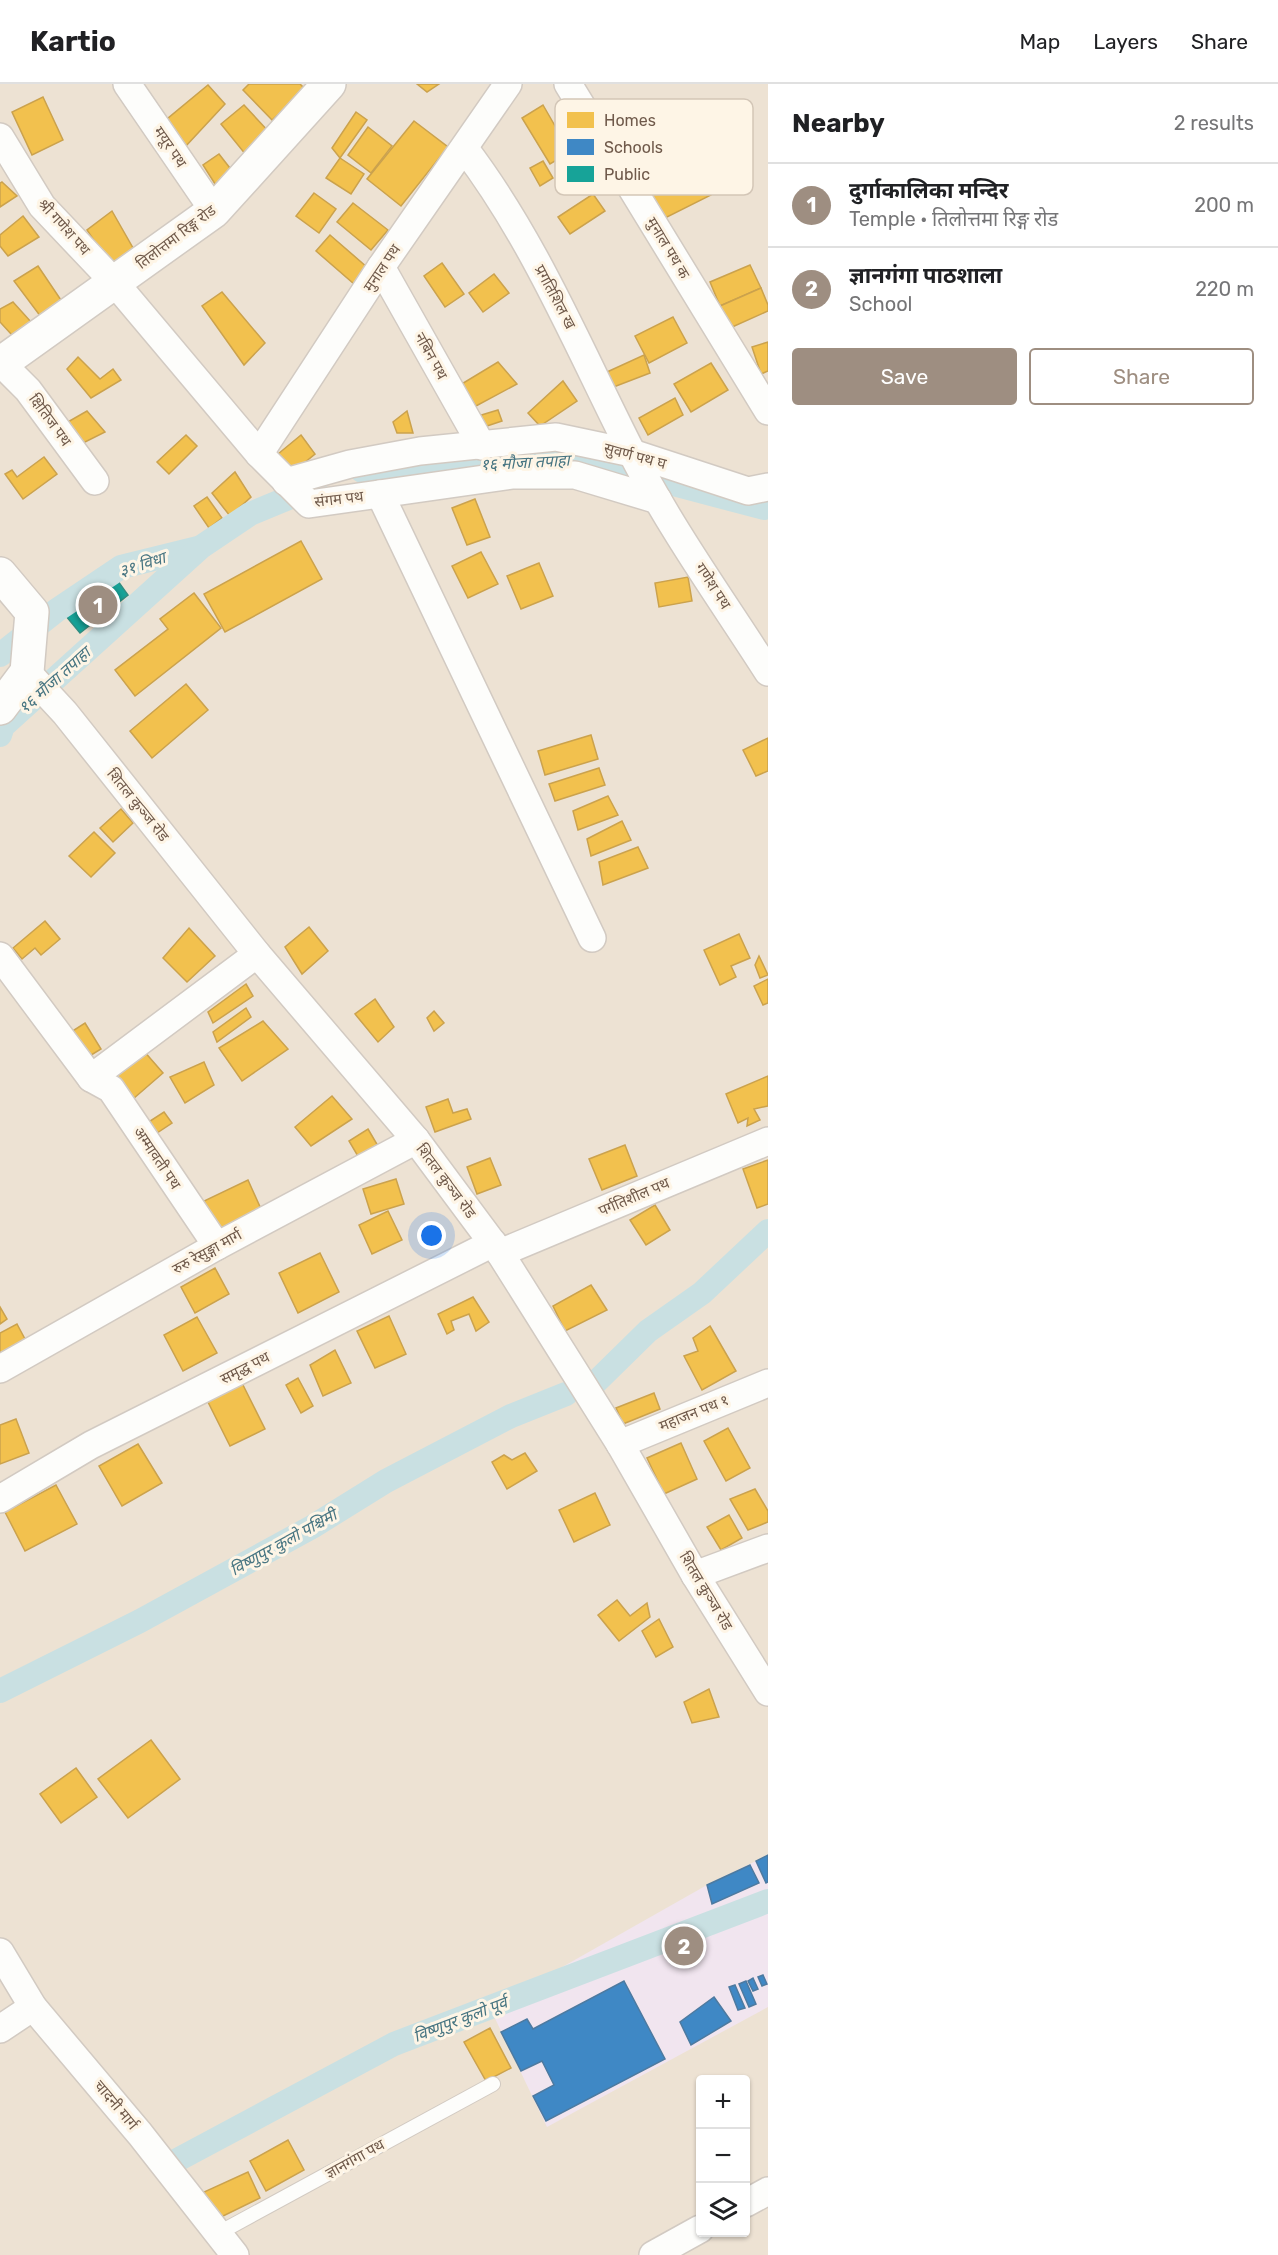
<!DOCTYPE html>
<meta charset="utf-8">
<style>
:root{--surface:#fff;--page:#f6f6f6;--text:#202124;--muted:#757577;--line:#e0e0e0;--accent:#9e8e81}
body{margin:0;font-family:Rubik,"Noto Sans Devanagari",sans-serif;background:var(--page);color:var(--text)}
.controls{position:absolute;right:18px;bottom:18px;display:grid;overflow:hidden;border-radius:6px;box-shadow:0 2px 4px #0004}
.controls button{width:54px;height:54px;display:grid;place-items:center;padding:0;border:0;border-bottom:2px solid var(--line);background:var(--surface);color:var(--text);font:30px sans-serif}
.you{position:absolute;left:432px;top:1152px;width:21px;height:21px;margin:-15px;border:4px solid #fff;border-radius:50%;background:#1a73e8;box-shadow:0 0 0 9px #1a73e833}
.badge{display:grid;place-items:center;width:39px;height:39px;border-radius:50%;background:var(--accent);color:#fff;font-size:20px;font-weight:700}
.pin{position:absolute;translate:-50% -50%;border:3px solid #fff;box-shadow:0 2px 6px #0006}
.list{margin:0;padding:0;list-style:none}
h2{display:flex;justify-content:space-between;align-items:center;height:78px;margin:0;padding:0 24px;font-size:26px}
h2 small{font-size:20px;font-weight:400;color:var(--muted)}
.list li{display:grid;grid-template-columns:39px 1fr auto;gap:18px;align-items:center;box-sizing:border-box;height:84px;padding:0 24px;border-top:2px solid var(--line)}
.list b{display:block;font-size:22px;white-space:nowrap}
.list p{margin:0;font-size:20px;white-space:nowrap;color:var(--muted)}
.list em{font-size:20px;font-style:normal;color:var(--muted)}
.actions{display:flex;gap:12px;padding:18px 24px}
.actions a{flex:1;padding:14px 0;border:2px solid var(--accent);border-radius:6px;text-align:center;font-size:21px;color:var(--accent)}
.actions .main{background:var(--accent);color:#fff}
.icon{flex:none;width:33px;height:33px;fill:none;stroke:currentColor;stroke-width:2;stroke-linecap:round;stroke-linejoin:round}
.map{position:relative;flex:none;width:768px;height:2171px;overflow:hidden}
header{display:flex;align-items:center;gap:36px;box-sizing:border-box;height:84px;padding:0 30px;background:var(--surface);border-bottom:2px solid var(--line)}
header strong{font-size:28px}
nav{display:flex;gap:33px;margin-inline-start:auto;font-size:21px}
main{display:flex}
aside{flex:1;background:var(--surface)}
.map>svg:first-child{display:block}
.residential{fill:#ede2d3;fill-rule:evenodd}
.education{fill:#f1e5ef}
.homes{fill:#f2c14e;stroke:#cba24d;stroke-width:1.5}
.schools{fill:#3f88c5;stroke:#4d7aa0;stroke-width:1.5}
.public{fill:#17a398;stroke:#318d81;stroke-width:1.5}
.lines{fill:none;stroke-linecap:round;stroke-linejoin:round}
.canal{stroke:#c9e0e2;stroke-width:24}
.service-casing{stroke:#d2cac2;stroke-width:16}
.minor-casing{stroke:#d2cac2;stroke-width:30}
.tertiary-casing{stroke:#d2cac2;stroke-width:36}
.service{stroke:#fdfdfb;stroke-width:14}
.minor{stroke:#fdfdfb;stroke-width:27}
.tertiary{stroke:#fdfdfb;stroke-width:33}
.labels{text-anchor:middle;stroke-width:6;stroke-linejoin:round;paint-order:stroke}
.street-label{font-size:15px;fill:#6f594a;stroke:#fef5e6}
.water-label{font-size:16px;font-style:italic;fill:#467481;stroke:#fef5e6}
.key{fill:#fef5e6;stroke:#d3c6b7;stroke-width:1.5}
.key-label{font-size:16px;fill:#6f594a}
</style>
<header>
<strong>Kartio</strong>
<nav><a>Map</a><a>Layers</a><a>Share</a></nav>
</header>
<main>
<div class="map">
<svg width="768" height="2171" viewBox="0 0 768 2171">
<rect width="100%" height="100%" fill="#f4efe6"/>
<!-- residential -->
<path class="residential" d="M0 0H768V2171H0ZM700 1996H746V2148H700Z"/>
<!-- education -->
<polygon class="education" points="768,1771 768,1923 547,2043 490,1924 707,1801"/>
<!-- homes -->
<g class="homes">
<polygon points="249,0 300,0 306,6 272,36 243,6"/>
<polygon points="417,0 439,0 427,8"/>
<polygon points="208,1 225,20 185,63 167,35"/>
<polygon points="43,13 63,56 32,71 12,28"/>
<polygon points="244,21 269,48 246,71 221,40"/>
<polygon points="543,21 570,68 550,80 522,34"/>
<polygon points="356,28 367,36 340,74 332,64"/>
<polygon points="414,37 448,63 401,122 367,95"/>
<polygon points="368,43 392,62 371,89 348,71"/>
<polygon points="219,70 233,88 217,103 203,81"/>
<polygon points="340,74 364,90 351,110 326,94"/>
<polygon points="693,75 711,111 661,136 644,104"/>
<polygon points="543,77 553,94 540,102 530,84"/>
<polygon points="2,98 17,112 0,123 0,99"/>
<polygon points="314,109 336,125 319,149 296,132"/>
<polygon points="593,110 605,127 570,150 558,133"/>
<polygon points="353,119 388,146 371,166 337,138"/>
<polygon points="112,127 137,171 111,182 87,146"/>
<polygon points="23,132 39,153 8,172 0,162 0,151"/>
<polygon points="330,151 368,184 354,200 316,167"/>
<polygon points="442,179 464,210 445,223 424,192"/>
<polygon points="750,181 761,204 720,222 710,198"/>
<polygon points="38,182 63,219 41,233 14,197"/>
<polygon points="494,190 509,209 483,228 469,209"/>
<polygon points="761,204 768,221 768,227 730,244 720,222"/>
<polygon points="222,208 265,259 244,281 202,222"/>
<polygon points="13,218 32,239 12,251 0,238 0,225"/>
<polygon points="673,233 687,259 649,279 635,252"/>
<polygon points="768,258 768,287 761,290 752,263"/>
<polygon points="644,271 650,289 611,304 607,288"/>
<polygon points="78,273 100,295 113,285 121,296 91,314 67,285"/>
<polygon points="498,278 517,300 476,322 460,301"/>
<polygon points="711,279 728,306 691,328 674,300"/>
<polygon points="563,297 577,317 540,342 528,329"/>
<polygon points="675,314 683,331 648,351 639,334"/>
<polygon points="498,326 502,337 481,344 478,332"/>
<polygon points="87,327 105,348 81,360 66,339"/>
<polygon points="407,327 413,349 397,349 393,338"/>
<polygon points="186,351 197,362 169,390 157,378"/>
<polygon points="301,351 315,370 293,388 278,370"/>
<polygon points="44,373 57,390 23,415 5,390 12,386 17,393"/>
<polygon points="235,388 251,413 230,432 212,409"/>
<polygon points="207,413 222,434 209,444 194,422"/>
<polygon points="475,415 490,453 467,461 452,424"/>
<polygon points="301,457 322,495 225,548 204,510"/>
<polygon points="481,468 498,500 468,514 452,482"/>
<polygon points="539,479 553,512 521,525 507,492"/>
<polygon points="688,493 692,517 659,523 655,499"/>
<polygon points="194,509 221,544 135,612 115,586 168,545 160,535"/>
<polygon points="186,600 208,626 152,674 130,647"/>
<polygon points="591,651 598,675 545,691 538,667"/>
<polygon points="768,654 768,687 756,692 743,666"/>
<polygon points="599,684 605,701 555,717 549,700"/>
<polygon points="608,712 618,731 578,746 573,727"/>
<polygon points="121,725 133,739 113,758 100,744"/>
<polygon points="622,737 631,756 591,772 587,755"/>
<polygon points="94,748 115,769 91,793 69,772"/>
<polygon points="638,763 648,784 603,801 599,778"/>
<polygon points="45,837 60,855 41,871 35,864 22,875 13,864"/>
<polygon points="309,843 328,867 302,890 285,863"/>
<polygon points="189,844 215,872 187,898 163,874"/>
<polygon points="739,850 750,874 731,882 736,893 720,901 704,866"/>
<polygon points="759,872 768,891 760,894 755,881"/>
<polygon points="768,895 768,919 763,921 754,902"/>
<polygon points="246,900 253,912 213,939 208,928"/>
<polygon points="375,915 394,943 378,958 355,930"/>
<polygon points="246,924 251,933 217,958 213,948"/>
<polygon points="434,927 444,939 434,947 427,934"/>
<polygon points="263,937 288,965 242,997 219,964"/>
<polygon points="85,939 101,965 88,973 71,948"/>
<polygon points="143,966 163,989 133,1015 114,992"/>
<polygon points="204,978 214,1001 185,1019 170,993"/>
<polygon points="768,992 768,1022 754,1025 760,1036 747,1042 748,1034 738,1039 726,1010"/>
<polygon points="332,1012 352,1035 311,1062 295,1043"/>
<polygon points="448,1015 453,1029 467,1025 471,1035 435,1048 426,1023"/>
<polygon points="164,1028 172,1039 154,1051 147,1039"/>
<polygon points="368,1045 378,1062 359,1074 349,1057"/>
<polygon points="625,1061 637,1092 602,1106 589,1075"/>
<polygon points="490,1074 501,1101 477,1110 467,1083"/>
<polygon points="768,1076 768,1120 757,1124 743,1085"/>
<polygon points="396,1095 404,1120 371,1130 363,1105"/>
<polygon points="248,1096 261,1125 217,1146 204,1117"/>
<polygon points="655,1121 670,1146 646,1161 630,1136"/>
<polygon points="388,1127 402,1156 372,1170 359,1141"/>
<polygon points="320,1169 339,1208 298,1229 279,1189"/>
<polygon points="215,1184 229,1210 195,1229 181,1203"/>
<polygon points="591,1201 607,1226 565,1247 553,1222"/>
<polygon points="473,1213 489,1238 476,1247 469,1230 451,1237 454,1246 447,1250 438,1230"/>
<polygon points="0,1223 7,1235 0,1240"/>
<polygon points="389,1232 406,1270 375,1284 357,1247"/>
<polygon points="197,1233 217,1269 183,1287 164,1251"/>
<polygon points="17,1240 26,1257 0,1271 0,1249"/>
<polygon points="710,1242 736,1287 702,1306 684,1272 698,1267 693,1254"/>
<polygon points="335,1266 351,1299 323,1312 310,1281"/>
<polygon points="298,1294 313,1322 301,1329 286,1301"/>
<polygon points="242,1299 265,1345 230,1362 207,1316"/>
<polygon points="654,1309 660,1325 623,1340 616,1324"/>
<polygon points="16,1335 29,1369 0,1380 0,1341"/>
<polygon points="728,1344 750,1384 726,1397 704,1357"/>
<polygon points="681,1359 697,1395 664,1410 647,1374"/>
<polygon points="138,1360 162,1399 122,1422 99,1382"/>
<polygon points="525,1369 537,1387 507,1405 492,1378 504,1371 512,1376"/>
<polygon points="56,1401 77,1440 25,1467 5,1428"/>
<polygon points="755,1405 768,1427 768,1438 748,1446 730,1415"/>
<polygon points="595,1409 610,1441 574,1458 559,1426"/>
<polygon points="729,1431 742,1454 721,1466 707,1443"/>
<polygon points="617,1516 630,1532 647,1519 650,1533 619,1557 598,1531"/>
<polygon points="659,1535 673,1563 656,1573 642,1547"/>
<polygon points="709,1605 719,1633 692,1639 684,1618"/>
<polygon points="151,1656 180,1695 128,1734 98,1695"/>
<polygon points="76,1684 97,1713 61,1739 40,1710"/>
<polygon points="490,1944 511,1984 486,1997 464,1958"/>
<polygon points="288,2056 304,2086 266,2107 250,2077"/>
<polygon points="248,2088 260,2114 217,2135 204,2108"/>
</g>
<!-- schools -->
<g class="schools">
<polygon points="768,1771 768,1798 766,1799 756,1777"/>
<polygon points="750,1781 759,1799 712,1820 707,1801"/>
<polygon points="763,1891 767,1900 762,1902 758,1893"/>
<polygon points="753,1894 758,1905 753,1907 748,1897"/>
<polygon points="624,1897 665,1975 546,2037 533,2012 554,2001 542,1977 521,1987 501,1948 527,1935 533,1945"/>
<polygon points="746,1897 756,1920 749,1923 739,1900"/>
<polygon points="735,1901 745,1924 738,1926 729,1903"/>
<polygon points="714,1913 731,1937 691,1961 680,1938"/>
</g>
<!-- public -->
<polygon class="public" points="115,493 128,511 80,549 66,532"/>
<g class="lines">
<!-- canal -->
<g class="canal">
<polyline points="362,387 575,374 764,424 768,423"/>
<polyline points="0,571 57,526 121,483 198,464"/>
<polyline points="0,651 3,642 201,463 250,430 315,403"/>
<polyline points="596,1298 648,1247 702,1209 768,1147"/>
<polyline points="0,1607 140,1537 312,1443 386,1397 511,1332 566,1310"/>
<polyline points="166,2082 394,1960 768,1817"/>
</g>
<!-- service casing -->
<g class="service-casing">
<polyline id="service" points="217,2150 493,2000"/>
</g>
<!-- minor casing -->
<g class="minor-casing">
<g id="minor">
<polyline points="127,0 214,127"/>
<polyline points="568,0 768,327"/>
<polyline points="0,53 42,122 115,199 259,370 309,420 513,391 575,391 658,416"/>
<path d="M465 65C535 157 579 265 631 367 670 444 722 516 768 588"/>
<polyline points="381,183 482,362"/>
<polyline points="1,279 28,306 95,397"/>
<polyline points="259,370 381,183 508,0"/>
<polyline points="286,398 350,380 420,367 556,353 632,369 748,407 768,403"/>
<polyline points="380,410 592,854"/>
<polyline points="27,588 65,629 257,870 416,1056 500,1169 620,1360 695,1491 768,1608"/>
<polyline points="0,872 91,994 111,1005 217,1162"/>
<polyline points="91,994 257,870"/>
<polyline points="500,1169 768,1057"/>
<polyline points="0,1285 217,1162 416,1056"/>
<polyline points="620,1360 768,1299"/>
<polyline points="0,1415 91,1361 493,1159"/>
<polyline points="695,1491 768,1464"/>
<polyline points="0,1868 33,1923 140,2050 235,2171"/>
<polyline points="0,1945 33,1923"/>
<polyline points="746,2119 768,2107"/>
<polyline points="653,2171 700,2145"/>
</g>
</g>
<!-- tertiary casing -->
<g class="tertiary-casing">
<g id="tertiary">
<polyline points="0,280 214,127 329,0"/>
<polyline points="0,490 32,528 27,588 0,624"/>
</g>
</g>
<!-- service -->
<use href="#service" class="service"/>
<!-- minor -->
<use href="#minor" class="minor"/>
<!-- tertiary -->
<use href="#tertiary" class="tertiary"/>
</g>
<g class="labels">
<!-- street labels -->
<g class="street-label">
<text transform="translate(170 63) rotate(56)" y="5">मयूर पथ</text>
<text transform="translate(64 143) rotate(48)" y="5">श्री गणेश पथ</text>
<text transform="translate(176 153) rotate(-37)" y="5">तिलोत्तमा रिङ्ग रोड</text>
<text transform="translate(668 164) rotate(59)" y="5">मुनाल पथ क</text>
<text transform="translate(382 184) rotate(-56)" y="5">मुनाल पथ</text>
<text transform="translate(555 213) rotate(62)" y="5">प्रगतिशिल ख</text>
<text transform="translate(431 272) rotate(61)" y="5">नबिन पथ</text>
<text transform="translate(50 336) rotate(54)" y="5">क्षितिज पथ</text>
<text transform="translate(635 372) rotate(15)" y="5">सुवर्ण पथ घ</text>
<text transform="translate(339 415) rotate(-7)" y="5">संगम पथ</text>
<text transform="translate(713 502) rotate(57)" y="5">गणेश पथ</text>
<text transform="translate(138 721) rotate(51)" y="5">शितल कुञ्ज रोड</text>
<text transform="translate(157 1074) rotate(56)" y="5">अम्मावती पथ</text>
<text transform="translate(446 1097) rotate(53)" y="5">शितल कुञ्ज रोड</text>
<text transform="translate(634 1113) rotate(-23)" y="5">पर्गतिशील पथ</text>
<text transform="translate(207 1168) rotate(-29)" y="5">रुरु रेसुङ्गा मार्ग</text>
<text transform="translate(245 1284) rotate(-27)" y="5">समृद्ध पथ</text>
<text transform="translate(694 1329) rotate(-22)" y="5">महाजन पथ १</text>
<text transform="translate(706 1507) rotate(59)" y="5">शितल कुञ्ज रोड</text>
<text transform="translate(116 2021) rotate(50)" y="5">चादनी मार्ग</text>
<text transform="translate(355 2075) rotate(-29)" y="5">ज्ञानगंगा पथ</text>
</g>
<!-- water labels -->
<g class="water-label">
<text transform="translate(525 378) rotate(-3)" y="6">१६ मौजा तपाहा</text>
<text transform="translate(142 480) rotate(-18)" y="6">३१ विधा</text>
<text transform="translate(54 596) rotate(-42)" y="6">१६ मौजा तपाहा</text>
<text transform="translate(283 1458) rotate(-29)" y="6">विष्णुपुर कुलो पश्चिमी</text>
<text transform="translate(460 1935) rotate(-21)" y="6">विष्णुपुर कुलो पूर्व</text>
</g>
</g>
<!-- legend -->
<rect x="555" y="15" width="198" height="96" rx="9" class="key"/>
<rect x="567" y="28" width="27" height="16" fill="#f2c14e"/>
<rect x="567" y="55" width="27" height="16" fill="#3f88c5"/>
<rect x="567" y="82" width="27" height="16" fill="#17a398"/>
<g class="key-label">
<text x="604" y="42">Homes</text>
<text x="604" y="69">Schools</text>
<text x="604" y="96">Public</text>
</g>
</svg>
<div class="controls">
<button>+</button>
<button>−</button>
<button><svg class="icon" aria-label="layers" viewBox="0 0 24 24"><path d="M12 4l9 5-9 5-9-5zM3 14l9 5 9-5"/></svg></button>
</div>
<div class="you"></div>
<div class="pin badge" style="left:98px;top:521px">1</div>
<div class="pin badge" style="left:684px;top:1862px">2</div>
</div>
<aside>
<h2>Nearby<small>2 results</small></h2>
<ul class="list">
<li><span class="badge">1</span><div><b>दुर्गाकालिका मन्दिर</b><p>Temple · तिलोत्तमा रिङ्ग रोड</p></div><em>200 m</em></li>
<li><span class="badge">2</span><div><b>ज्ञानगंगा पाठशाला</b><p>School</p></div><em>220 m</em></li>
</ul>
<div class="actions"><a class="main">Save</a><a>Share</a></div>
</aside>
</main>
